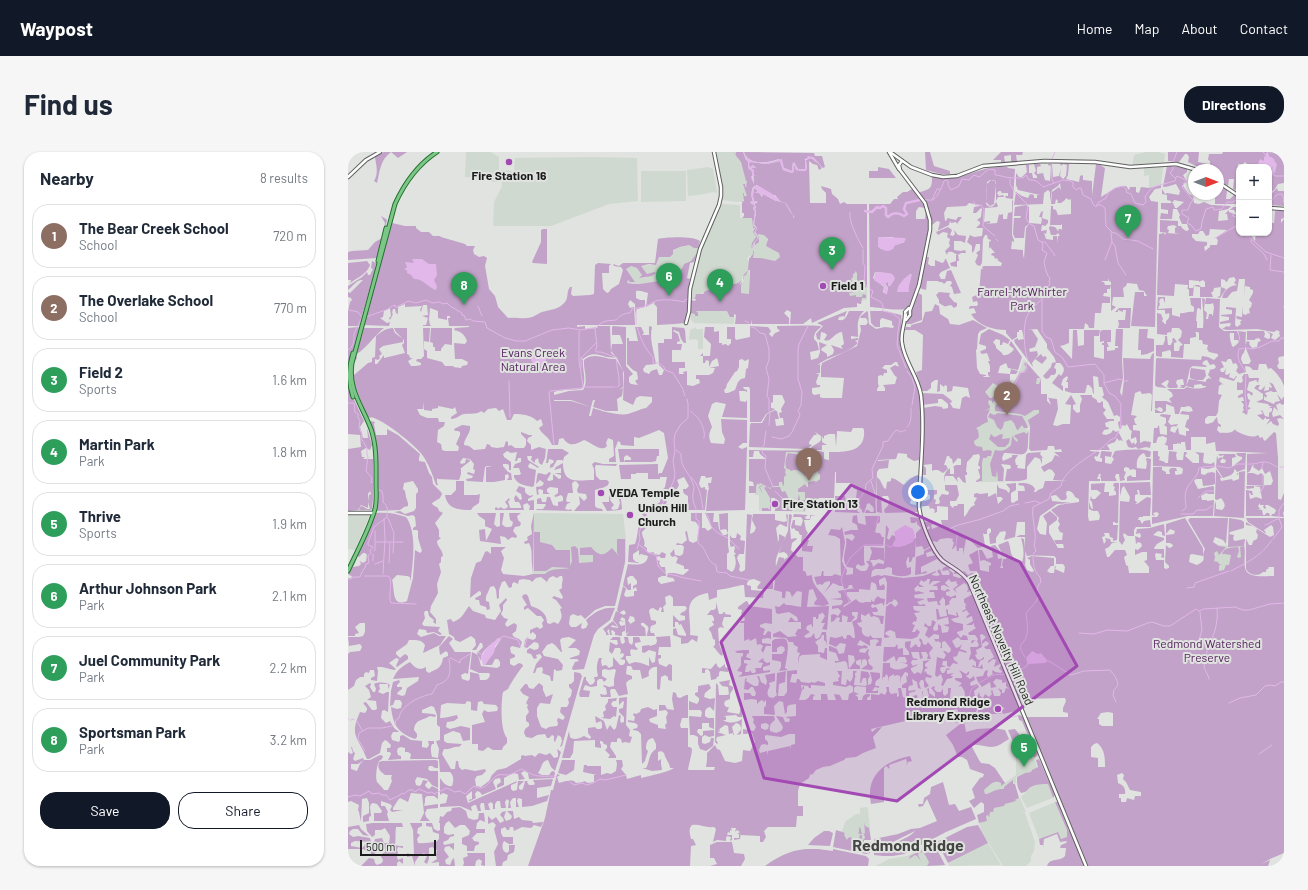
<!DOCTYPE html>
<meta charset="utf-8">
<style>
:root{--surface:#fff;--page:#f6f6f7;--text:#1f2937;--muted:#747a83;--line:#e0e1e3;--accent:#111827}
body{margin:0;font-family:Barlow,sans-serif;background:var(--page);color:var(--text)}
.controls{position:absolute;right:12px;top:12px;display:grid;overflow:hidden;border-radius:8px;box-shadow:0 1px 3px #0004}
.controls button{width:36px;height:36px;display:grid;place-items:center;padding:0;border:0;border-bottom:1px solid var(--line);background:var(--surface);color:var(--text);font:20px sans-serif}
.compass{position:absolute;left:840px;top:12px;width:36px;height:36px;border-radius:50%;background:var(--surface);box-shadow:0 1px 3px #0004;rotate:90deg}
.scale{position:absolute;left:12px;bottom:10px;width:76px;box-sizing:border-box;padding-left:4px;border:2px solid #1b1c1b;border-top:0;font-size:11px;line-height:14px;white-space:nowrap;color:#1b1c1b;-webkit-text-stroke:3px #e0e3e0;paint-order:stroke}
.you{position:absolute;left:570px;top:340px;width:14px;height:14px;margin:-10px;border:3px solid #fff;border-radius:50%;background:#1a73e8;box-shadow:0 0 0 6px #1a73e833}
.badge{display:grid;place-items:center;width:26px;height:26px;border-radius:50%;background:var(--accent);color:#fff;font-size:13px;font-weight:700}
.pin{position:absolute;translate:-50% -33px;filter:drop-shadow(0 1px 2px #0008)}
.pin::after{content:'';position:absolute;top:21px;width:14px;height:12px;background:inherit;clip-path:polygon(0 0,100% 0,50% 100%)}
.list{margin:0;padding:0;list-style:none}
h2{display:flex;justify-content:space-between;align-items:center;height:52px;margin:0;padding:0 16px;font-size:17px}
h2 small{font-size:13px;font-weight:400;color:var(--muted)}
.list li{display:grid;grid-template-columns:26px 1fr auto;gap:12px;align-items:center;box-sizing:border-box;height:64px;margin:0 8px 8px;padding:0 8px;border:1px solid var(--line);border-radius:16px}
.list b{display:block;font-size:15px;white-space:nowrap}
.list p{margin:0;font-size:13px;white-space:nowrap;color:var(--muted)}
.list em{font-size:13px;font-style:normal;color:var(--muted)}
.actions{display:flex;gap:8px;padding:12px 16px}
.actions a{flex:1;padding:9px 0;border:1px solid var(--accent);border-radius:16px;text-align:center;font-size:14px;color:var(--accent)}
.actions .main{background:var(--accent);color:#fff}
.map{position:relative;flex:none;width:936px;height:714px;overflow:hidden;border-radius:16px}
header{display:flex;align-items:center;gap:24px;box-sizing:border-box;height:56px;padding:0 20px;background:var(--accent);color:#fff}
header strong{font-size:19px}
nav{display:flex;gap:22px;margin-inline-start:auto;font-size:14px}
.intro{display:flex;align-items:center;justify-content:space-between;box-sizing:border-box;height:96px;padding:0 24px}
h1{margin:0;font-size:28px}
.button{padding:10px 18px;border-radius:16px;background:var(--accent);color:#fff;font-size:14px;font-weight:700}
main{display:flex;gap:24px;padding:0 24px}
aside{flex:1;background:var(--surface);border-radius:16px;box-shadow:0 1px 3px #0004}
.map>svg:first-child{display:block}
.built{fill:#d0d9d0}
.green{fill:#c2a2c8;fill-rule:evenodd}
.water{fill:#e2b7ea}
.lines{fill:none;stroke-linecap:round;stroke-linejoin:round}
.stream{stroke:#e2b7ea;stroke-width:1}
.river{stroke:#e2b7ea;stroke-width:2.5}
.secondary-casing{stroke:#5f615f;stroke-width:4.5}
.primary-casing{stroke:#22722e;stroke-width:5}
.secondary{stroke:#fff;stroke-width:2.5}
.primary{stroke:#7cc788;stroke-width:3}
.marked{fill:#a349b4;fill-opacity:0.2;stroke:#a349b4;stroke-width:3;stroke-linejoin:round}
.poi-dot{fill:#a349b4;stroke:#e0e3e0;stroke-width:1.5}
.labels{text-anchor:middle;stroke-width:4;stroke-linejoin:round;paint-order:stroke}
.poi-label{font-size:12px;font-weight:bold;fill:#1b1c1b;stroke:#e0e3e0;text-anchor:start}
.park-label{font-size:12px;fill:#55225e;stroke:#e0e3e0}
.street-label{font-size:12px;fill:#1b1c1b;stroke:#e0e3e0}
.district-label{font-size:16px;font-weight:bold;fill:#434543;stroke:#e0e3e0}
</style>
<header>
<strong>Waypost</strong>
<nav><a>Home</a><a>Map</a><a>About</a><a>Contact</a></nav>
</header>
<div class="intro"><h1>Find us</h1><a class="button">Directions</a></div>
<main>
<aside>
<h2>Nearby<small>8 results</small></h2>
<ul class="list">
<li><span class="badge" style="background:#8d6e63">1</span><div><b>The Bear Creek School</b><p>School</p></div><em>720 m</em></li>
<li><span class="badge" style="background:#8d6e63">2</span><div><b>The Overlake School</b><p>School</p></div><em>770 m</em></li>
<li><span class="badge" style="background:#2e9e5b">3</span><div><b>Field 2</b><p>Sports</p></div><em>1.6 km</em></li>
<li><span class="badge" style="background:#2e9e5b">4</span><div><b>Martin Park</b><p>Park</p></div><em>1.8 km</em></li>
<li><span class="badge" style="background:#2e9e5b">5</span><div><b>Thrive</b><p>Sports</p></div><em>1.9 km</em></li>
<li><span class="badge" style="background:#2e9e5b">6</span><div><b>Arthur Johnson Park</b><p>Park</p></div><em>2.1 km</em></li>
<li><span class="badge" style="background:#2e9e5b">7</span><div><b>Juel Community Park</b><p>Park</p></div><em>2.2 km</em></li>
<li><span class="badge" style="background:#2e9e5b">8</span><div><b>Sportsman Park</b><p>Park</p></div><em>3.2 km</em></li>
</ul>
<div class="actions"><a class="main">Save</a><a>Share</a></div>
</aside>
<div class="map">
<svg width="936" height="714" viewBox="0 0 936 714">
<rect width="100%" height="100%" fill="#e0e3e0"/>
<!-- built -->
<g class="built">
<polygon points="118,0 143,0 151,5 151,30 143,30 143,25 117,25"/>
<polygon points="368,0 393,0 402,47 389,50 374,48 374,34"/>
<polygon points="798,0 811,0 817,2 816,10 784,14 786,3"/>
<polygon points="245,5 289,6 290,49 261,52 203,74 146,74 145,73 146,50 154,34 153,18 166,19 167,6"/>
<polygon points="360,15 365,17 369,41 365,40 351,43 340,44 339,18"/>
<polygon points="815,15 813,33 801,36 801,23 796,24 796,16"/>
<polygon points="293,19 338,19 338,49 293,50"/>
<polygon points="374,52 392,53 392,66 404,66 405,76 407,76 405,80 419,82 419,93 432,100 432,104 431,108 426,110 405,106 402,103 399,107 401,111 401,142 393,141 393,134 396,128 395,125 394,125 394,128 390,131 357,139 347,146 343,146 344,137 354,95"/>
<polygon points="341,93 346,96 350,96 349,101 343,109 339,110 331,120 320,125 301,131 279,131 280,128 281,129 286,128 278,118 279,116 283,114 289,116 294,121 293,126 299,125 303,122 300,122 298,121 293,114 309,112 311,105 322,105 325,102 324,100 327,97"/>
<polygon points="499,113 519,114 519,148 508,149 499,147"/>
<polygon points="380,157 383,164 386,165 386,172 346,171 343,168 343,159 370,159"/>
<polygon points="348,175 348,177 355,177 355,197 350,197 350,189 348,187 341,188 342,178"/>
<polygon points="676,207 685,220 693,226 692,274 679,275 678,300 648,300 648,318 655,318 656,330 633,330 633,301 625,301 628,227 668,228"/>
<polygon points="436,298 459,299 458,314 481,314 487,320 486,346 458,346 457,360 434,359 434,345 423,345 422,359 411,359 411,343 407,343 407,329"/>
<polygon points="186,361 275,362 278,387 278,407 268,451 216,422 185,422"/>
<polygon points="0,362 22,363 7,398 0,397"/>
<polygon points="865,393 897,394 897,424 864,423"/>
<polygon points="671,587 674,588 675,590 679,588 689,615 683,620 677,621 668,625 668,631 658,637 640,642 637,642 636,638 646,629 649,629 653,631 654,633 668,623 668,606 664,591"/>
<polygon points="689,632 700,632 705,646 679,656 673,645 683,635"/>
<polygon points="672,646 678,660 673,661 677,661 687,690 686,699 683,704 683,709 678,714 655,714 634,680 631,671 639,669 638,664 646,656 656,654 657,652 667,649 667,648"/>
<polygon points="707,650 719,678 719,686 713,687 709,680 691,687 681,661"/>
<polygon points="512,656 519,655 520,657 523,688 516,688 513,691 512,699 486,694 488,679 494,679 497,670 508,662 512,662"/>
<polygon points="586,691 597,713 593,714 528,714 541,707 559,704"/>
<polygon points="640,691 653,713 601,714 601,711"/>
</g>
<!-- green -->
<g class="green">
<path d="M36 0H59L50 6 43 0C32 8 32 19 29 31L26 29C31 21 28 13 27 5Z"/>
<path d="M386 0 388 3V0H395L398 8 402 9 400 11 401 18H403L404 20V27L406 32 405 18 403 16H408L405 13 402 16 401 15V11L403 10 419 12 432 9 435 18 444 21 446 19V12L448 18 457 19 459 17 458 8 463 6 471 12 474 16 471 18 469 13 465 12 461 9 462 51H478V41L474 37 473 34 483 37 484 42 490 47 492 52 496 50 499 52H519V134L517 136 511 134 509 128V121L507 119V121L505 122V125L503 127 507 136 506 139 507 141 505 143 507 141 506 140 501 141 502 144 508 143V145H514L515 142 518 143V146H514L513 152H512L509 151V155L496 156 464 171 463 166 455 172H442L443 160 439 158 436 161 441 166V172H404L403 168V172H387L388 163 386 162V165H382L379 159H348L350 161V164H347V162L343 161V148L347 149 348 147 343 146H347L348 142H355L357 139 390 131 394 128 393 125 394 128 391 133C394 131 396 129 395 125L396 126 393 134V141L401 142 402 118H400L398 123 395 124 400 118 401 107 405 102V98L406 100 405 106H413L427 109 432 105 431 101 418 94 420 87 416 83 410 82 411 90 407 93V90L410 87V84L407 79 406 81 410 87 406 90 403 97 404 91 408 85 405 80 407 76H405L404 66H394L396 64V61H394V51L395 50H392L396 49 395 41H396V44H399L395 32H397V35H398L399 29H398L393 10 386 1ZM409 33 424 43H427L432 49H428L415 42 414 45 411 41H407L410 39 406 36 405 44 406 49 410 50 406 52 408 55 407 57 408 60 406 72 409 76 408 78V76L405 74 407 60 405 56 407 54 402 50 405 49C403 46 403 39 405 35Z"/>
<path d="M396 0 466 1 467 4H474L477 15 475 16 465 5 457 7V17H450L446 10 444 19 436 16 431 7C419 11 401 14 396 0Z"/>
<polygon points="577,0 582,0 586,14 602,19 602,22 593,22 578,18"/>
<polygon points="653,0 675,0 674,3 668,3 669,10 663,10 663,3 656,4 657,10 653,11 653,8 645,8"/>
<polygon points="820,0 851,0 850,10 859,12 856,18 840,10 841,5 839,2 837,2 831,10 820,9"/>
<polygon points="875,0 936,0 936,31 930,32 927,37 921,42 921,15 902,15 897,10 895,12 890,12 889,35 891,35 891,37 887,38 885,37 886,27 881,27 880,34 870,28 870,18 859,18 860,13 862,13 862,9 860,8 861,2 874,2"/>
<path d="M712 11 727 12H721L720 23 718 27 731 30 732 24 734 23 735 24V28L744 29V44L748 12 752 13 757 16 753 45C761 40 769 33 778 34L781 38 782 35H788V40L791 41 793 35 801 36 813 33V36L807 37 801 45 803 49 810 50 807 175 783 174 787 140H796V144H799L796 139 791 138 789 132 779 131 778 134 775 136 776 145H765L764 153 768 155 763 159V130L761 129V126L760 129H754V130H756L757 133H763L762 137H759V141H756L755 144 762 145V151H754L753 161H747L746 176H741L740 173 737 171 736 177H721V191L716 193 712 194 724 207 725 178H729L730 194 736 193V178H752L751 184H746V205L756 207V193H754V191H756V189L752 190V180L754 178H763V190H759L761 195H759V199L767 198V196H770V194H767L768 177H775L774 208 775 226 772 240 774 244 776 228 775 206 802 207 804 202 806 201 804 259H803L804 243 802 241 794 242 792 239 787 241 783 263 789 264 786 267 787 271 789 273H785V278L792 279V291L796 289 803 290 802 296 798 295 790 297 788 295 784 296 780 295 778 289 781 287 784 292 786 290 787 293 789 290 788 285 783 287V283L784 279 782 278 779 272 777 274 774 273 773 277 771 276 770 270 772 269V265L769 263 766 264 760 250 754 245 756 243 754 235H751L750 225 745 224 746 242 745 241 744 236 741 233H739L737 241H724L717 239V236H720V230H718L720 226 719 224 715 227 713 233 715 234V239L704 231 711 222 713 224C717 218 717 216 712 211H708L706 216 708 217V221L706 223H703L701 226 698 227 695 224 703 215 704 211 708 210 706 205 699 196V192L689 177 679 178H684L690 187 687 195 681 197 682 200 689 199 690 203 687 207 693 202 695 205 697 204 699 206 694 212 687 207 684 211 685 215 667 191 666 188 670 186V188L676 187 674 178H671V180H669V185L664 188 658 181V178C646 178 630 174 623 162L628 161 626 156 621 157V156L622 154H629L630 152 629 149 625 150 624 145 631 142 633 117H635L634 115 636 114H653L654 111 649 108H650L649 106 647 107 648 110 646 104H644H646L643 103 644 101H647L642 95 641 97V89L642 90 643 88 640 87 639 83H637L635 87 634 111 632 114 629 113 627 110 630 103 628 101 632 98V92H628L626 99 624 101V94L619 90 622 83 626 85 634 84 635 76H628L632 72V70L629 68 633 65 634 57 633 56 628 61H625L626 55 632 54 631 53 621 51 618 54 599 55 596 61 597 69 599 68V66L608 68 610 65H614L609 72 608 70 603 71 602 69 601 73 591 78H590L592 70 589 69 584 73 582 59 571 42 572 40C584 37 584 35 584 24 603 30 618 22 637 17 644 15 652 15 659 15L660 16 667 17 665 47 658 46 657 44H660V41H654V42L653 39H651L649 41 651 44 655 43 656 45H650L648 49V30L646 28H642L639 30 638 52 640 54C644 56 646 54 648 50L650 54 649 55 637 56 636 70 637 71 636 70 642 69V71L637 72 649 71 651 62 652 63 655 62V67H659L660 61 664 60V49L665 48 664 83 666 88V91L665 89H664L663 97 675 98V102L676 107 678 76 682 71 693 72 694 67 693 65H691L693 60 695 59 694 66 700 68V71L697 74 694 73 693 79 699 78 698 82 696 81 698 87 705 88V84H709L710 91V84H712L710 81 708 83H703L701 76 702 74 707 75 710 79 711 78 710 77H713V78L714 77V72L713 73H702L703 54H705V57L708 58 710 63 723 62V47L721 48 718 46 717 48 713 51H709L710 49 708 47 707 52H703L704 40 711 35 713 38 712 31 710 34 704 38 702 50V40L700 38 696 41 695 52 666 53 668 40 674 44 680 46 682 42 686 43V46H689V43H692L670 38 668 33V21L671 25H674L679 20 678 13H681V21H684L685 26H689V24L686 21 688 19 686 12H692L693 14 689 15V22L695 21 697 28 702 29 703 14 700 13V12H704L705 25 711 24 713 16 712 24 715 27 718 24 719 13 715 12 713 14Z"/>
<path d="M819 14 831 15 839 17V20L835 23 839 30 835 32V34L841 42 845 44 846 51 851 52 856 50 863 53 883 54 880 57 871 59 870 69 880 68 879 62H877L881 58V60L889 63 886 58H882L885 55H891V81H901L907 89 908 81H921V71H926L927 59H936V66L933 67V71L936 67V204L931 205 930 207 931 211 929 214 931 217H936V234C934 228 929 221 923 216L920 217 918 212H911L910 218H905L902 215 898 214 897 215 898 220 891 222 888 219 890 215 888 211 885 212 883 207H880L878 210 873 209 876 215 872 217 873 220H876L878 216 877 222 879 223 882 221 881 225 886 227 888 224H889L886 229 872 225 871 229 876 233 874 232 871 234 870 242 874 243 871 249 870 260 868 264H860L857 267V271L859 272C868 270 864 270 869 265L870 271 873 273V275L870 274 869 278 872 281C876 280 883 283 887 277L888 279C894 282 904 287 910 283L912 286 915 285V287L917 289 926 280 928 281 930 306V347L933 348 936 341V359L935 361 936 365 923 364 924 362H926L928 359 927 357 920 353H917L918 356 917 357 915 355 916 353H912V351L910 354 912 357H909L914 358 915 363H917L918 361H921L922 364H898V338L904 339 905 343H903L902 341H901L902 347 908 345 914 347 912 335 906 334V336L899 337 898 334 923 333 925 329 922 319 917 322 914 316 911 319 905 315 906 313 904 314 902 319 899 321V302L920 301 868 299 867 290 858 292V285H843V298H838L837 290H833V292L829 291V292H825V298H820V294L816 292 818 291 819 286 815 284 810 285 808 291H805L806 276H809L811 273 812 282 819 283V275L816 273 818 271V266L812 264 813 262 823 263 820 270 823 273 830 272 828 275 827 274 823 275 822 279 827 281 830 275 831 282 838 284V279H841V277L837 275 839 268 841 267V263L832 262 834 259 841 260 845 259 843 255 840 254 837 255 838 259 837 255H833L831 262H827L826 255 818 252V259L814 261H807V257L813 260 815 259 814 256 811 255 809 257 807 256V249H818L824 251 821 247 825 244 824 241 819 237H836L839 235C846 237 851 237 858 235V234H855L853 232 846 233V236L838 234 841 227 858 230V228L861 226 863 227V226L860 223 862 218H860L866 217 868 215 866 212 862 213 859 208 856 209 854 212 859 214 858 215 845 214 842 216 838 234 836 236H830L834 235 832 233H836L835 227 829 228 828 231 830 234 829 236H821L819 234 821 229 819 228 813 232 819 236 809 235 807 233 808 207 809 206 853 208 854 204 860 205 866 208 870 204V202L861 200 859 197 860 193 855 192 854 188H851V181L850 180H847L848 181V185L842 186V192H836L835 206 823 205V200L822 198 814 200V205L808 204V193H815L817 188V184H819L820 193H823L824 190H826L824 189 825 186H826L829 190 826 191V199H831L832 194 835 193 830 188 833 185 834 179 831 176H824L823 181 822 180 819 181V183L809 182V161L813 162 815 167 814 169 817 172H818V169C821 167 822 164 821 161L818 162 817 161V158H809L810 145H817V151L815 146 812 147 811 150 812 152 810 157 824 156V163L832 165V161C836 162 840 159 845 160L846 159V155L843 153 842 146H853V158L851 156 849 157 848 169H849V176H855C856 166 855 157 854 146L857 147 856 158 859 161 858 167H860L861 162H864V164L865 163 866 155 865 151 863 152H857L858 146 872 147 871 175 876 179H889L891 184V189L889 188H886V181H882C881 185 883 190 884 194L885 195C892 191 893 187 890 179L898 180C897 188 899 199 894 203L893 207 895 212H901L903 209 897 194 899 189 902 190 901 192 904 196 909 195 910 190 913 189 911 186 907 187V188H899V179H916L917 182 916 185 920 187 922 186V182L918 179 925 182 923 186 927 188 932 184 931 181 932 180 929 178 926 180 909 177 880 178 874 177 879 174 881 175 883 172 882 171 872 172V170L881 168V165L873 164V163L884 162V158L878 157V155L888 156 887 173 889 175 893 172 892 170 894 168 889 167 888 164 894 165 895 154V162L898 163 900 161 902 162 901 157 903 155 904 151 901 148 905 141V138L902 137V135L897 134 896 145 897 127H891L889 139 884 140 879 146H874C876 138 881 134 889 133L886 131 888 128 886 125 881 126 879 130 877 129V128L873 127V135L878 137 872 146 869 145 872 144 873 135 866 136 865 140H863L865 145H852V135L846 134 848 133H851L853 135H857V130L855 128 851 130V129L841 128V136H845L846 133 845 144H841V138L839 136 840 135V133L827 132 826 144 809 143 811 82 816 81 817 83 818 81 832 82 827 81V76L829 75 826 73 820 74 819 77 821 78 820 81 812 80V68L830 69V74H833L834 76 838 79 841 78 839 72H834L831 65 832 63 829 57H825L824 67H812L813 61 820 62V58L813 57V51H825L827 56H829L836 50 826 48 825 50 823 51V49L819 48V43L814 42V37L817 42 819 41 831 43 832 39 828 32C823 33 820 35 815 35ZM862 77 879 78 868 86 870 88 869 93H862V95L857 99 856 95 859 93V90L848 89 844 85V82H850L852 79H855L858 84 861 83Z"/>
<polygon points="530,15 541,17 548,26 521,26 521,19 530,19"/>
<polygon points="643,28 647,29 648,33 646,52 642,54 638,50 639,32"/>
<polygon points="870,33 879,38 878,47 882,47 886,43 891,46 891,52 867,52 867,44 862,43 862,42 870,42"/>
<polygon points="929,36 930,39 936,39 936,54 921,53 921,44"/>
<path d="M564 37 578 56 571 55 568 59V67H577L578 57C579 60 580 63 581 66 582 79 568 150 559 156 553 160 529 155 522 155L521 52H542L546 47H550L549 45 555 40H559ZM531 85H544L557 90 547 93 546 94 533 97 530 94ZM527 120 538 121 544 122 546 128 542 134 540 130 537 131 540 136 538 142 535 140 536 135 525 126Z"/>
<polygon points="678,53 681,55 681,72 677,75 676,86 667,86 665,82 666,66 672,66 673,64 666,64 667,55"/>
<polygon points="33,64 38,67 39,68 29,106 0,108 0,100 4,99 20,98 27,90 34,86 37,71"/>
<path d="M44 71 57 74H68V76L73 80H81L85 84H92L93 85 117 92 119 94H127L125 98 126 102 131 105 136 104 139 106 137 114 141 137 147 144 150 155 160 166C168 165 173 167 179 166 185 166 189 162 194 160 202 158 212 157 217 150 221 145 218 140 222 135H224L223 142 225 144 242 143 246 142 247 113 250 111 263 112 261 114V121H254L255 137 259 141 261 140 263 137 271 132 275 118 273 115 266 114 265 112 271 114 275 111H307L310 87C319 85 345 84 352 89L350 96H346L341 93 332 95 325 98V102L322 105H311L308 113 301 112 293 114 299 122 306 120 308 121 304 124 291 126 294 123 289 116 283 114 278 117 287 130H282L280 128 279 131C293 134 332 128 336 112L343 109 349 101 346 110 342 111 339 126 342 127C339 138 341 164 336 171L327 172 309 173V155L306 152 307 150 298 155 300 141C295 140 293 138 288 139V146L292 148H297V155L289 157 287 162V152L282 148 280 152 282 156 286 155 287 173H229V175L237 174V177L249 176 250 174H262L263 201 268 205C255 208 248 196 235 207L232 205 235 208C234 217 239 228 234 237 225 238 215 237 206 240V243L221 239 235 238C241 229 235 217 236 208 247 199 257 208 268 207L275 219V235L271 238 275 236 274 244 269 247 270 259H258L245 255 247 248H245L243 255 223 248H206V249H223L243 255 241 264H243L245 256C253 259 272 264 280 262 287 260 292 257 298 256L304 250V245L292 244 288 246 285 253 275 248 276 221 269 206 263 199 264 192H275L272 183H264V175L265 174 278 175V214L285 222 281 225V230L283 232 290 233 287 229 290 227 289 220 285 218 279 212V186H281V189H290L287 175H293L296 181 294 183H301V174L304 175C301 188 306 199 308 212L298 213 295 217 296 220 301 222 303 219 309 217 311 223H314L316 218 311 213 310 191H316V187H324V175L336 176 337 178 338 191H336L333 187 331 180 326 178 325 179 330 182 332 189 329 190V192H334L333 198H324V210H337V216H331V222H336L335 220 339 219V233L345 234 352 231 351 227H348V223H361L365 221 367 216H361L371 214 370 209 369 206 364 209 361 215V209L358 208 357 211H355V204H352L355 201V204H362L363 192 356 185 357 175H366V180L371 179V191H374V193L378 192 380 194 383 191V187H379V175H387V186L388 188 402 185V174L420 175 423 179 421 182 424 185 427 181 432 179 429 176V174C443 174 458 173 472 174L473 175C468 179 466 181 466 187L469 190 471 198 462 200 463 208 470 206 472 200 471 190 479 193 474 196 473 198 479 202V205L485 202 486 198 483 193 495 197 493 194 496 192 494 180C485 181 484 191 476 188L479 183 477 181 473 180 472 188 469 187 468 182 475 174 469 171 499 159 496 166V164L491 165 490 168C498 169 498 165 501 159H516C508 166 510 175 510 185L503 184V187L510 186V188L507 189 509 190V192C498 202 481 204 469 213L472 212V221H467L471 222 468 230 469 233H472V235L464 236V241L466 243 472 242V245L474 246H494L496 226 473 225V215L474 211 509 194 513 178 512 173H518L520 170 518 166H513L512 165 519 159 520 160 521 172 528 177 537 175 545 176 546 174 544 173V169L534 166 532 168V175H527L523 171 522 159H537L553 163C555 172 551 182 552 191 553 206 564 220 569 234 576 255 572 285 571 308L566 309 559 305V302L550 301 548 307 530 308V309L541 308 540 316 531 317 529 320 528 361H517L518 358H520L523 360H525L526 358 525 355 521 351 519 352 516 361 514 360V358L511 355 509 359 512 361 487 360V344H497L498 350 506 348 508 346 509 338 505 336V335L503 333V331H488V320H487L486 346H472L466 348 462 346H458L457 360 454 354 449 351 451 342 452 348H457V340H450V337L457 332 459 335H460V330L467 329 468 330 472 327V323L470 321V318L466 317 465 315 461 317V321L457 322V325C455 320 449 316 443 319L441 317H439C436 312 438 306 440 301L453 303 454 308 455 303 449 300H438L436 316 438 318 437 320 438 323 436 325V333L435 334 434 330H431V334H426L424 335H432L434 340 437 339C440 344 441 349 446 354L444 359H427V354H429L427 346H423V359H414V356H420L422 358V346L415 334H414L412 335 415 343 411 335 414 333 417 336 418 334 422 337 424 335 422 336 412 331 411 333 410 331 408 334V341H401V334H406L405 330 401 329V307H418L412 302 411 299H406L405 305H401V298L471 299 476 300V307L481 308V300C498 300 518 300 516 278L515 276H505L503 280 489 279 488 295 487 282H481L476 284V287L475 286 474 284V290L479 293H474V298H462C465 291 475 292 473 284L467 280 469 283H466L461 290V292L464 293 459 297 401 295 402 273 403 271H414L419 262 427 258 428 259H429L431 267H427L428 274 436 273 435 266H432L431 261 434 260 433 257 437 250 434 243H425V250L423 251V256L427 257 418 262 413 270H402V237L401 235H395L396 237 399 238V240L397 239H391L392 249 398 250 399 247V266L374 265 378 252 368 250 364 252 360 264 364 275C361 281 360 284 363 291L376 292 377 287 374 280 373 267 399 268V291H395L390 295 394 297 399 295 397 358 358 359 360 338H361L360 331H363L364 325 358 326 357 324H353L351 332 353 336 357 335V337L359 338 357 358H340V344C336 342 335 341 335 337H338L341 334 336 325 329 328 331 333 324 346 322 342 320 344 318 352 320 353 317 354 316 358 302 357 312 350 313 346 311 342 317 335 319 325H312V327H300V321H288V322H283V327H273L271 313 310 312V323L311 321H314L320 306 316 281 311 278 291 286 286 285V294L273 293 272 290 270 289 267 297 268 310H261V307L266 304 265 288 260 286 258 291 259 294C253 301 243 290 236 288 227 293 221 295 215 286L211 287 210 293H204C200 283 194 283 191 276L195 273 193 267 189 269C184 263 174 262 166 262L163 268H159L155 257 151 259 148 256 140 257 136 261 133 259C129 263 122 261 116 262 111 263 109 267 103 267V265L109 261 107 255 105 257 90 254V256L84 257V259L76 258 75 250V257H69L72 263 79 266H90L91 270H97L96 274 90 278 89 290 93 292 94 298 97 299H110L111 295 108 292 112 283V280L110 279H107L106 277 114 273 122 274C123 282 116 286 116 293L121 294 126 298 137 297 139 292 142 293 143 295 149 296 156 295 158 289 160 290V294L163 293 167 296H176L178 293V287L173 282V280L181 283H184V284L180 286 179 289 183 293V298L191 295 198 297 197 306 194 313 191 311 190 306 187 308V311L183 308 184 304H179L180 308 191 315 190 316 182 311 180 314 181 316 188 318 186 334 184 335C176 333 170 333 166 325V323H171L173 322 171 316H165L167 312 173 310V306H170L169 309H167L169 300 163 301 159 299 155 302 156 305 163 310V318H161V313L159 312H155V314L160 320 163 321 164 328H159L161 325 160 322 157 323V328L146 330H138V315H144L139 314 137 315 135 330 119 329 118 327 124 326 125 324 119 322 120 320 126 322 127 318 125 317 126 312 122 307 115 306 112 310 113 312 117 311 118 307 122 308V309L112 317H113V322L111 328 90 327 89 326V330L90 333H88C85 324 82 315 77 307 72 296 38 270 26 266 24 265 22 266 20 265L9 240 6 231V223L20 211 24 210V206L27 205 28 184C33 180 38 176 45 176L47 181 55 187V190L35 194 31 197 34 202 37 200 31 204 32 206 30 208 27 207V212H29L36 203V206L57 201 54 193 56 191V188L48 180 46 176H59V202L61 203 62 206H65L60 209 63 214H68L73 213V211L68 209 69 207H73L76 204 75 176H82L81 190 76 189V197L79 199V206L94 210 97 214H106L105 215 113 216 114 214 119 213 120 210 114 207H107L106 191 117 192 119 189C116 182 114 180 106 178L107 176 121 175V174H101L100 166H102V164H99V168L90 166V159L82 156 81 168 82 173 84 174H75V173H78L80 166 74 164 80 163 79 153H75L73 160 72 158 74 154 57 155V152L50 155V162L48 161 47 157H45L44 161 45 162 42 168 41 166 43 164 42 157V156L36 159 35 165 32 166 39 171 42 170 41 174 16 173ZM394 207 397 209 401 207 400 216 398 217 397 226 393 227 390 230 387 238 380 241H377L376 238 378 236 379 232 387 220 389 219 391 215V208ZM547 210H549L551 215 547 213 542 216 547 224 549 225 547 232 535 233 537 236V239H529V237L531 234 530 232V224L533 223 535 224 536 221H539V218L534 216 537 213H543Z"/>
<path d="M600 75 604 78 602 83 605 84 607 82 606 78 610 83 618 84 617 91 613 89H606V98L613 99 617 98 618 101H613L610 103 611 109H609V115L603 114 602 111 608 109V103H610C606 102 606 99 600 100L599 103 597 99 602 94 601 91 602 87 599 85 600 81 595 80 590 83 588 80Z"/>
<polygon points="195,77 199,77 199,112 185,111 184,110 193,90 193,78"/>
<polygon points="578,105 581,105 580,112 583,114 587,114 587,108 594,111 596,110 597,107 598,107 602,116 593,120 591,123 593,127 597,127 599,119 603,118 613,141 606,142 604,135 602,134 604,131 603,129 599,129 596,132 594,130 591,130 590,129 579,129 578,138 571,136"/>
<path d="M19 109 22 113C19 122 9 126 2 131L3 128H0V111Z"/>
<path d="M24 109 28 111 27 118 11 174H0V159L2 150 4 148 3 146 0 145V140L2 141 15 128C9 127 5 134 0 138V134L14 125 19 120 20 123H22L25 117 23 116Z"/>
<path d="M591 140 602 141 601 144 606 150 609 151V154L606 156 603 153C594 155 598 155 591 151V148L588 143Z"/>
<polygon points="570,141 574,143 574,168 563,172 558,172 560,167 563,164 564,157"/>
<path d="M587 152 591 154 592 162 600 167 602 172 611 173 625 168 639 176 632 179 630 182 629 197 628 198 629 216 632 222 638 223V224H635L636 225H642L640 223V220H642V214L640 209H642L639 201 634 202 632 200 633 199 638 197V194L631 192 633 182 641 177 655 183 662 188 660 192 655 190 654 193H652V188L648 187 645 190 648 194V196L654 201 655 203C658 204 664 201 666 197L661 193 663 189 674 205 670 218 660 216 658 211 652 214 650 221 662 222 663 217 670 219 668 222H662V229L664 230 658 239 655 236V234L653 236 645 231 637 240 642 246H644L652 238 656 241 644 251V249L641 248 640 251 642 254V256L636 259 642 257 639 264 640 270C635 271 632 275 628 276L630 278 631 285 629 287 626 289V291L628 294 634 295 635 299 641 298 644 299 643 304H640L638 306H635L634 311V329L628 330V329L632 326V324L630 317H632V315L630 313 632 305 631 302 625 303 624 305 619 310 618 320H619V323H617L618 331 615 330 611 325 609 326 610 330 605 324H597L596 331C596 323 596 321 602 316V322H606V316L605 315 608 313H613V307L610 306 605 312 604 307 602 306 601 304H599L596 313H598L600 317 595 321 590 318H586L584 319V312L575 313 578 316V323H575V331H573L575 256 587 254 594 255 595 257 600 256V252L594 247H590V251L574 253 573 241 595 242 603 248 604 250 602 251 605 256 612 257 614 246 618 244 622 246 620 236 605 234 604 239 599 240V234L597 233 596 235 592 232V239L589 240 590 228H587L583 231V236L579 239H574L568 220 574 218 575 183 567 178H557L558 175H563V173L574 170 577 160 584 159Z"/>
<polygon points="771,156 783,156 782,176 770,176 771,172 770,168 777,168 778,158 775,158 775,160 770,158 770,160 767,160"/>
<polygon points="10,175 11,176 0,216 0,176"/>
<path d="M16 176H36C28 182 14 201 8 202V204L9 206 6 210Z"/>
<polygon points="83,176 104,176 104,193 97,192 93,197 93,199 87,199 87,195 85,195 85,191 82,190"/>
<polygon points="791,177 800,177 799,186 806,187 806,199 799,202 793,203 793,198 790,198"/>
<path d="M678 210 692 226H689L688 232H691L693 227V242H699V249L703 253 700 245 701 246 709 247 710 257 705 273 709 274 715 272H722L723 253 717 252 723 243 728 252 725 253V257L729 261 732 260V253L734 247 732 243H744V245L749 248V250L752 251 754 249 755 250V255L758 258 755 261 759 267H766V269H762L757 271 758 275H760L761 277 756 278 754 282 758 283 763 281 765 278 768 280 770 279 775 289 772 288 771 289 769 286 767 290 759 293 762 298H742V299L752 300 749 305 748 304 746 305 748 309 754 310V306H752L753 300 754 299 764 300 763 305 757 304V311L763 312 766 307 764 305 767 299C776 298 797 296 803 300L802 305H798L796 301C790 303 788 309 789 316L798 317 799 311 798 307 799 306 803 307 802 328 779 329V325L783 323 784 325H788V318L785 317 782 318 781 316 778 315 776 316V319L778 320 776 325 777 328 772 329 771 322H768L767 325 769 329H753V326L752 325 753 322H751L749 327H752V329H741L740 364 741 369 751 368 752 364 750 359H745L741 357V350L743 356 745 357 744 350 742 348 743 344 744 347H747L753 341 749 338H743V332H742L757 331 756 340H761V344L768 343V340L766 338 767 335 765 334 766 331H771L770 371H767V370H765V373H770L769 388 765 389V386L762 385 761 381H756L757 384 754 385 756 392 758 389 757 386 762 387 763 390H769L764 391 761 395 757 397 759 405H761L767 398H777L779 403 776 405 778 413 780 414 781 421H801V415L796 409 799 408V400H794L787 403V397L790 398 794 394 793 391 790 390 788 392 787 384 792 386 793 384 792 381 788 382 789 377 802 376 816 372 817 384 814 383V380L810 379 805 383 816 386V388L809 392 806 396 807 397H816V406L813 405 814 402 808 401 807 403 808 408H816V416L818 417 821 416V414L817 410 818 393 821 396 824 395 825 393 822 391H818V383L826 382 827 379 822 377 818 382V372L837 366 855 396V404L844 402 842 403 841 410 849 413C861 407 852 406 857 397L840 368 842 366H880L878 392 875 388 867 385 865 390 871 394 878 395 871 403 869 399 866 401 867 405 866 409 870 410 871 412H873L871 414V419L876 418 878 413H881L883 403 877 402H874C876 395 883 396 890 395L891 399 889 405 891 406 893 405 892 395 896 394C898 401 895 409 897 416 899 427 918 424 926 424V415H920L921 416 918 418V420H915C910 425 901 423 898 417V387L901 393H904L905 389 909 387 910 383 908 380 909 377 904 374 898 373V370L922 385 926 383 925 375 923 373 916 378 918 381H917L900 370 898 366H936V701L922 707 913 712 922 708 920 714H699C702 705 712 710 717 704L718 696H712L713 693 718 691 719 689 712 690 709 682 696 687 695 696V693H692L691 687 710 680 713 687 719 685V678L707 650H710L721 679 722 674 677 565H720V561L715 560V556L718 549 717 546 671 547 659 515 660 514 669 516 672 515V513H658L623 430 615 419H616L620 423 624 421 629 422V419H622L620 413 625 411 621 403 630 398 632 418 641 420V414L643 413V411L636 408 632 409 631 398H634L639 407 645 405 643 394 647 393 652 399H649L650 407 654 406 653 414 652 416H655V414H654L655 407H658L659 405 655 404 650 393 660 389C665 400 659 404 674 410 677 403 675 393 673 386L676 387C677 395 678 406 677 413L679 418 684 420 686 419 682 412V408L679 406 684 404 706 406V414H703L699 419 702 421H706L707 414 708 415 707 417 716 421 717 415 715 412H708V406L706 404C697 404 687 403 679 404L677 399V385H668L672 383H677V370H669L667 385 656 388 658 381 657 379 652 380 648 386V391L642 392 641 382 643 380V377L641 376 639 378V382H636L635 381 637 394 630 396 621 387H618L615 403V396H611V399H609L608 393 605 397H604L606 391 604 388 606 387 600 386 592 387 589 390 584 389 579 378 582 376 581 374 578 376 576 370 584 369 587 371 583 373 584 377 594 373 593 368H600V355L589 354V360L586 361 587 358 584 356 582 357 581 354H573V347L577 349 582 347V343L579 342V338H589V342L586 343V347L588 348 587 352H590L592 351 591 346 594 342 600 343 601 341V340L597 338V333H609L611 343 608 349H602V353L605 356 606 354H609L610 352H616V365C621 361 620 355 627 353L626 351 629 346 626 345V342L629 341 632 342 640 341V345L648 341 650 352 655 347 653 345H649V332L651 336 658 338 661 341 662 337 658 332 668 331V338L663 341V350L665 351 670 348V339H677L676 334 670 333 671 331C677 331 684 331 687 337L686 340H688L690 338 695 336 697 329H720L705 328 707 322 704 318 701 317 696 320 693 315 704 309 707 303 712 305 706 300H714L713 297 707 298 706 294H700L699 298 683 299 681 297 682 274 680 268 691 261V258H686L677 264 672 262 647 259V254L661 239 672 220 674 221 677 218 678 215 676 212ZM719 339C723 339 725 340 727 345L731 347V350L711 353 703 358 711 366 710 369 712 372 710 376 712 380 715 381 714 388H706L708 392H715L716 396H710L701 381V374L709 368V365L702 359 695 364 699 371 698 383 692 382 689 377 692 364 709 352 724 351 704 349 703 344 708 343 713 348H717L719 346 718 341ZM760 560 765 561V574H754L751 572V567H749L753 561ZM749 591C757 597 757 606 757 615H750V606L743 605V595L746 592ZM774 621 776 623 775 627 778 630 782 638 793 640V644H787L786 648 779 646 778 650H773V646H771V642H777C778 636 775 633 770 631L769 623Z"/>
<polygon points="843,216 857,218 858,224 855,228 847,228 842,226 842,220"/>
<polygon points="896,222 900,222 901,226 911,226 910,231 908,228 901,230 899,238 905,241 904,244 901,241 899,242 900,247 902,248 900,255 903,256 900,258 899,263 894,260 896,258 895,256 896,253 893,249 896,249 895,245 890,246 890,244 895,241 895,238 889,238 889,230 893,231 895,229 894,225"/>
<polygon points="921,230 925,232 929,240 925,240 923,239 917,241 917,242 919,243 918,246 916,244 916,248 926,252 927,250 932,249 929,242 934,248 935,245 936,245 936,252 934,253 932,251 928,253 930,259 926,255 924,262 925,265 932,263 936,267 932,266 929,267 931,272 930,274 925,272 923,269 918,273 922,267 918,267 918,265 915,268 909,263 915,262 913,259 914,258 917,264 921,265 921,261 924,259 924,256 921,256 924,254 921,254 920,252 908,250 915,247 915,242 906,236 909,233 912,233 910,237 913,238 917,234 916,239 921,238 921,235 923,236 924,235"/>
<polygon points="0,231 2,239 16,269 12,275 15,286 20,286 19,276 24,293 22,298 18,296 13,299 14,305 17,305 15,307 25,307 25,347 24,357 22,358 11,358 12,355 14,354 19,357 22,357 20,350 21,343 23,342 22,339 20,342 20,356 13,353 10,358 0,359 0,297 13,295 12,283 0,282"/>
<polygon points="642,261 646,263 650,261 674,264 678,271 680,276 676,276 674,273 670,278 669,278 666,271 663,268 656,270 655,275 653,278 649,275 646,268 640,265"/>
<path d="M23 269 27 270 26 272 28 283H39V277L50 283 72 302 71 306V309L77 310 81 321 84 325 85 332 93 340 94 342 92 346 84 351 85 353 90 356 91 359 95 361 87 371 91 378V385L93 386 89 389C89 395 95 398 95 404L93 405V410L91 412 93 420 89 432 90 441 83 454 82 460 88 467V472L85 470 86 468 81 464 80 459H77L76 461 77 466 74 472 76 474 92 475 90 479 94 482 92 483 86 480 79 481 78 478 71 477 69 482 73 485 86 481 91 484H98L92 493 75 501 77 493C73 487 68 488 61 488L59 492 48 500V502L52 506 57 502 60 504V507L49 515 48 514 51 507 48 506 41 511 48 517 46 518 34 515H29L30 519 29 529 23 528V526L27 524 26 518H22L21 521 18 520 16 522V525H12L8 528 6 534 0 538V502L2 500 12 499 14 495 12 492 1 494 0 485H11L15 484 17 480V471H12L7 475 11 481 7 482V484H0V426H3L4 424 1 423 0 421 7 405 9 406 5 415 11 414 13 412 12 409 15 411 18 409 19 403 17 401H15L11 405 8 403 22 376 27 361C39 360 47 361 58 365 69 380 65 409 63 426L62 429V425L59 424 49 423 44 428C47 437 43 456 59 449L65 426 67 398 72 401 74 399 70 386V379L69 378H65V376L68 374 67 365 65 363 60 364 46 360 52 359 57 362 66 359 68 356V342L70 340V337L65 329 56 331 55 337 57 339 58 345 60 351V354L56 355 52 358 28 359 29 293 22 270Z"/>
<path d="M680 278C681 282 680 286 680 291 680 309 669 300 656 301L654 306 655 309 664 305V303H670L667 308 668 313H670L669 316 677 317 678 303 680 301 693 300 692 302 695 306 692 307H694V312L692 307 687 305 679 315V327C673 330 664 329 657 329L659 317H662L663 315 662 313 653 312 656 317 655 329H650L649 318 648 325 644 324 642 312 647 298C655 300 658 298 663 293L664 285 665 284 666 287 669 290 670 288 666 284 667 283 676 280 679 282Z"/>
<polygon points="643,282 646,285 650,284 650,283 655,282 654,287 662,286 661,291 657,295 650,295 641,287"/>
<polygon points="200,297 214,297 221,301 216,305 215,309 214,308 209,308 205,315 202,316 202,313 206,310 205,308 201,307 200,311 198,311"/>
<polygon points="270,297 311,297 311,304 309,304 308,309 304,310 276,310 277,308 283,308 283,306 279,303 276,305 276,310 272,310"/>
<polygon points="805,299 810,299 810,304 812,305 811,308 817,310 817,311 820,311 821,299 829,300 828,303 829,308 835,308 836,300 838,300 839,301 837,304 845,311 851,311 851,303 847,300 856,301 855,309 856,311 863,312 866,310 867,315 860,317 853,316 853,322 857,323 859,321 864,320 867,321 867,332 864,333 855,334 854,327 848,327 846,329 850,337 865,334 866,335 866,342 861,342 858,341 853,344 854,348 859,348 859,349 866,348 865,364 840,364 804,372 804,365 809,365 811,362 809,360 805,361 807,364 804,363 805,315 814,315 814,318 818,320 818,322 822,322 821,318 823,316 828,316 829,319 827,319 827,322 828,323 834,322 835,317 832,315 805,314"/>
<polygon points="888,301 898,301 897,317 889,320 887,317 886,318 886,320 883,323 875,326 868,315 869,303 870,307 873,305 875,306 872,309 873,311 877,311 878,308 875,307 875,305 876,303 872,304 870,302 887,302 888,305 884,306 884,315 894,307 894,305 890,304"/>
<path d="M247 310 255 312H269L268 314 248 313 247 315 248 324 252 328H259L261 330 260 333C258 335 251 337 247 338V354L249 356 254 357 255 359H226L232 352 231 344 236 349 239 346 238 342 230 341 229 338 231 333 228 329 225 330 224 332 225 341H220L218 348 219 350H223L219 352 217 357 221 358 223 357 224 359 189 358 188 357H195L198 353 197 352H189V347L193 346 194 350H198L199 345H202L205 353 209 354H210V350L215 349V345L213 343 208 345 206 344 210 341V336L202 335 199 337V340L202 342H195V338L191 337 190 339 191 342 189 343 188 335 194 334 196 331 192 328 188 332 189 324 190 321C195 321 197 325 201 320L203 321 199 328 201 329 205 328V322L211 327 213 326V323L206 321H213V316L206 318 208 315 215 311C215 333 230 328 246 328V317L244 312Z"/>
<path d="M868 317 874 326H872L873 329 884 327 885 329 891 327V322L889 323V321L891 322V320L897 319 896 366 866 364 867 349 868 352V357L874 358C879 354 876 350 873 346L869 348 867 347Z"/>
<polygon points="900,321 905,321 910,323 913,321 916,324 916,333 899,333 899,322"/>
<path d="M569 323H571L570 342H569L567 340H566L565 348H563L562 351 563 352 568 353V350L566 348 567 345 570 344V360L537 361 536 358C541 353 543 350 540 344H535L533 346 534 361 529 360V325L532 328 536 336 538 337 539 330 543 329V326L547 327 556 333 562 327Z"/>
<path d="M108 329H116V343H129L132 342 131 351 125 355 123 358C111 358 99 357 97 343H103L108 338Z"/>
<polygon points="802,330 803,343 792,343 791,338 789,338 790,342 787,343 787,349 788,349 789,351 787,352 789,352 799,345 803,346 802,364 795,364 795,365 791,365 790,368 792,368 794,372 796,369 802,368 803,375 788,375 786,378 786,384 780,384 776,381 775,383 777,388 774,393 771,389 772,349 781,350 782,345 776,334 774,336 772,344 772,331"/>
<path d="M171 334 177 336C177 341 177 341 182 344L185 343V344L180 347V349L186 348V358H181L182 354 179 351 175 353 176 358H147V356L148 355 151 357 152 355 156 357 159 356 160 354 157 350 161 346 162 348 160 349 162 356H173V354L171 350H167L166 346 168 343 172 348 174 347 173 342 168 339Z"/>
<polygon points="271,337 272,337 273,345 264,345 262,348 266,353 263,356 265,358 270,357 272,351 271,347 273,347 274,357 272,358 259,359 254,350 261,350 261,343"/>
<path d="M293 360 299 361 298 367 299 369 303 370 300 372 298 376 294 380C294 386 298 388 296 394L299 396V399L301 401 305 400 307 402 311 403 314 400 318 402 317 406H313L311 404 309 405V408L312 409 311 411 313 415H317L318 424H314L310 426V429L313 432 327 429 325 426 319 425 320 421H326L335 423 341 418 340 417H336V414L328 411 330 406 327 404 324 405 322 402 326 397 327 403 332 404 335 402 336 395 334 393H328L329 391 334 392 339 388 337 380 339 379 341 389 345 391 349 389 351 375 348 370 343 369V361H354V376H357L360 379 364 376 357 361H366L365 370H370L371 377 375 383H378L380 381 378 377 372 378 371 362 380 361V393L381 400 379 402V417L384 420C388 417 389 408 386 403L388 402 386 400 387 395 386 394 383 395 382 393V383L384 386H388L389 381 393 384 392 388 397 389 396 402H391L389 406 392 414 391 418 393 420 397 418 399 362 404 363 402 382 406 380 408 376 404 368 405 362H427V368L436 370 439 369 438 362 440 363 439 375 432 372 428 376 430 389 429 391 431 388V382L437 385C435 394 426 404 428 414L431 405 436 406 437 409V407L440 405 439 402 436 400 431 401V400L440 379 441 362 444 363 442 375 443 387 448 386 449 387 444 391 443 398 450 405H455V419H457L459 424 464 423C464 436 476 440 481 452L476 454 467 453 466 451 469 447 465 437 461 438 459 455 481 454 479 478 474 477 477 471H473L477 464 474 460 473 462H471L470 467H468V465H465V476L463 472 459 474 458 477 462 480 456 484 458 486 463 485 466 481 467 486 469 487 472 485 474 480H478L479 494 478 490 476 488V483H474L473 486 467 490 470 494V500L476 501 477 496H479V508L472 505V502L454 503 451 505V512L450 506 452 501 449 500 450 495 446 493 445 490H441L438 486 425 485V482L432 479 440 485 449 484 447 482 450 477H453V470H440L443 465 447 469H450L449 465 441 460 430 462 428 461 427 454 431 455 436 451 438 453H442L453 455 454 440 449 439 444 445 442 440 438 439 437 446H434V440L426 438 427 428H425V437H410L409 435 413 430 406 427 401 428 399 431V433L403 434V438L416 439 415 446 397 445 396 433H394C389 434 373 438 369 438V445L361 448 360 441C332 446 344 464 342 483L350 484 349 490 344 487 340 491 333 492V486L325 483V477L328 476 330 483 338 484V482L333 472 331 473 330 470H327V475H325V463L331 469 337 468V464L332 463 333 461 337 459 339 456 337 454H325V446L322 443 317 445 318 452 315 455 316 460H313L314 456 312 455 310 459 305 456 302 457 301 459 303 468 308 469V472L303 474 302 478 303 481H306L307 484H299C299 478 303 476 298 473 294 470 298 471 293 471V473L297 476 298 484H278L281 479 282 472 287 469 286 465 282 464 280 469 282 471 281 479 278 482 277 467 274 465 272 468 277 470 272 469 271 471 273 474 277 473V479L274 480V484L267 483V480L264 478 263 479 264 483H262L261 477 259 479 261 483H258V481L255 477 265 469 270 475 264 473 263 475 270 476V474L265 468 268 459 276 463 278 461 276 458 271 461 269 458 275 434 278 437 276 443 278 445 286 444V439H289L288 435 285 437V434L289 432V429L285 424H282L279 426 280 433 283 431V438H280L275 433 280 412C288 413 299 414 300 404L293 402 291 403V398L285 402V407L288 410H290L291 411 280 410 281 393 287 392C291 382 288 373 296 365Z"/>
<path d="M129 361H148L146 372 149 375 152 374V361H156L154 372C157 376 160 376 164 374L165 370 162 368 161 361H173L169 364 170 368 173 371 172 374 167 375 165 379 169 384 168 386 164 385 160 388 157 385 152 384 153 392 132 389 131 378 137 377 138 389 144 377 137 374V368L131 364Z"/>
<path d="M186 361 185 422H197C204 415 214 418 222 416L204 415 198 419H186V380H192V390L204 393 208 398H222V414L224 409 223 395 227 394 230 397 231 411 245 410V403H232V396L243 395C251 404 255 405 264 396L270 403 271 402H269V387H277V410L267 454H257L247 458 237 467 233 463 230 464 225 462 222 464 221 472 223 475H228L234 471 233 475 234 477 238 476 240 472 238 468C247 460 255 455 267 456L262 468 250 477 246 483 236 517 225 518 224 516 227 510 231 509 229 507H222V506L231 503 232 499 228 496H220L228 488 221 485 214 486 212 488 214 500H213L207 493 204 491 199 493 194 500 196 504 210 507 215 513 214 518 209 519 206 517 205 529H203L202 524 194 521 195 518 194 515 189 516 187 521H185L188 512 194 505 192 502 188 503 189 506 186 507 183 502 179 501V498L182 496 186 498 190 497 191 494 190 491 186 490 179 496 176 495 177 488 179 486 185 488 188 486V483L185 480 182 482V478L189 475 192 477 195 475 194 471 196 468 193 464H189L180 456 176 458V455L179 453 174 445 175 443 178 442 180 444 183 454C192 457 199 461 199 471L202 472 206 470 210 472C215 465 214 464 212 457L214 456 208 448 204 446 206 444 214 447 215 445 211 438 214 436C213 431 216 428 214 424H212L209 426 205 424 201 426 199 430 193 425 188 426 184 430 182 428 175 427 171 428 170 432 166 430 164 432V435L161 436 157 429 154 430 151 438V446L149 447 148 438 146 434 142 435C141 440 137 443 138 449L141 450 142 457 139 458 138 455 132 453 131 448H128L127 446 133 443V440L131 439 122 446 123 426 128 411 133 409 137 400 139 399 143 402V395H158L153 399 156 406 153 418 155 422 176 424 185 422C185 419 184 415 184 412 183 404 185 399 181 391L177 392 176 390 180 388 179 385 184 382 183 374Z"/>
<polygon points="446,362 460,363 457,365 458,367 462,367 462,363 468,364 463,364 462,368 456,368 458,378 460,381 456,388 461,388 459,394 465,394 464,400 454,399 454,394 453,390 454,383 452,383 450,379 448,379 446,376 444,377 443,375 445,368 447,368 447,373 453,374 455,368 453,365 445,365"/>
<path d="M509 363 510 371 518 373 517 364H532V370L529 372 527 380 529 381H532L534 385H536L535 394H516V409L517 413 513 414 510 412 508 414V416L513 419H517L519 418 521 413 518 409H521L524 400 522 395 536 396V409L531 407 528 408H523L522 409 524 411 525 415 530 411 536 412 538 373 541 377 539 386 541 388 544 383 547 384 548 387 545 392 568 386 567 405H565L563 410H561V405H560L558 410 559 416 563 415V422C558 425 550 425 544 422V416L540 415 536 417H527L524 419 523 425 530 423 534 424 536 423 555 426 575 424 588 419V420L583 423 589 424 592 423 589 419 592 417 594 423H601L602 421 600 418 594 419 595 416C601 412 607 417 612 421L606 422 607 418 602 416 601 418 605 421V424L611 426 616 425 623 439 619 440 620 437 619 433 616 431 607 437 609 441 605 437 610 433 608 430 609 429 603 430 601 427 597 431 602 436 596 433 593 434V438L597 439 599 437 602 438V439L598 440V443L603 445 608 443V446H604L601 450 602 452 597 454V448L595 445 591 450 593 453H590L589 449 580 450 579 446H587L586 440H581L582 438H590L589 434H584L593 429H585L581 433 582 427H579V428L576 430 573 428 571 432 576 435H571L570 433 566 437 568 440 570 439 577 441 566 443 567 446 577 447 569 450 572 453 576 452 578 454H565L566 458 573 460 566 461 569 466 568 470 566 469 564 472 567 473 564 480H567L569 477 572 480 569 485 564 487 548 486 547 480 542 478 538 480 537 482 542 485 537 486 536 485 538 455 543 451 547 455 550 452 549 449 546 447 544 450H542L538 453 539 431 537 425 531 428V431L532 434 536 432 537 436 536 438H529L528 432 524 430 523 431 522 438 511 437V440H499V443L503 449 495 454 496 455 508 447 511 450 515 451 517 450H523V447L524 449 526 450 527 447 530 444 532 446 537 447 536 454 534 451 527 453 524 452 523 454 524 456 528 455 530 458 529 460H524L526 463 536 464 535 472H533L531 466 526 464 523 465 521 461 517 464 513 462V467L514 470 509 471 511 474 514 476C513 481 515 484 521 485L522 483 525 486H534L533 494H528V492L531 489 528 487 522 488V494L512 488 509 493 514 494 517 493 520 495 518 497 517 496 512 497 511 500 517 501 520 497H521L520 502 522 506 520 508 521 512 525 515 524 518 513 517 519 513V509L517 507 514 508 513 514V507L508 509V512L512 514V517H501L507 509 506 504 502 503H500L501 517H500L499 511 497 509 487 511V509H491L488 501 481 499V494H482L489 497 491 502 496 501 498 492 492 491 488 495 481 492 482 485 488 486 495 484V486L498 487 499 483H502L505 486H507L506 476 504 470 509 467 510 460H504V463L507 465 503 470H499L500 465 494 463V470H491L492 466 489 465 486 469 483 470V463L486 462 490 464 492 461 493 459 490 456 484 457V454L493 453 495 450 494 448 482 447 493 446V442L491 441 490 439 507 436H505L504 433H501L500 436 496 437 495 434H492L485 431 476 441 482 432V429L477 430 474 433 472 432 469 433 466 425 473 424 474 419H475L476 421 475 422 476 424H484L487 422 493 424 492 387 487 384 480 383 483 377 492 378 494 375 497 390 494 409 496 414 499 418 498 423 505 422V416L499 415C492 406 500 396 498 386L501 387 504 389 507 385 504 382 497 383 496 380 503 378H510L509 373 504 370 505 364Z"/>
<polygon points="562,365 571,366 583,394 576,398 574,394 568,395 568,381 573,376 569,372 569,369 567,371 563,371"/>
<polygon points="881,366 893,368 896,370 896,376 882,380 881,382 886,383 885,387 887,389 897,387 896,394 880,395"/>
<polygon points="583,395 587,402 585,402 584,399 578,401 579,405 588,403 598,413 594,412 589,407 573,415 573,421 578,419 579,421 567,423 568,405 576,402 576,399"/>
<polygon points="623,443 625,443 653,510 652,512 646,515 648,508 645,507 640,511 640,509 646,505 642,497 638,497 636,495 640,493 641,491 638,489 634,492 634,489 638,485 634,482 632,483 634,495 628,498 629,502 627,503 629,507 632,508 636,505 636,507 632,509 630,515 632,515 634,512 635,517 625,515 624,514 625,513 628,515 628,510 624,507 621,508 621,507 623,501 622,495 629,495 631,493 629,489 626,489 625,491 623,491 624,488 629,489 630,487 627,483 621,483 620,481 628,476 626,474 626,471 624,473 618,473 625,469 624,464 619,466 618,465 622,461 620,461 619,458 615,460 614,459 618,457 617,454 618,453 620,455 616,450 616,447"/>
<path d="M158 446 159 448 155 453V458L153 462 156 466 160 467 157 472 159 475 166 471 169 473 168 479 164 482 166 485 171 487 174 490 172 496 164 494 162 496 163 501 167 503V505L162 507V512L166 514 171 511 174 512 175 514C172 517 161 534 160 537L155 540C153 550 152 578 159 586V591L155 595 154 598H145L140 595 135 599 130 598V592H124V573L137 570 134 562 136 558 140 560 149 559 150 556 148 553 136 552 134 549 130 550 129 559 123 558V550L119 549 117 552 99 551 93 553 92 566C98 566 103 564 109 563L110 566 106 569 99 570 98 575 102 577 113 574 122 576V588L115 589 112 581 105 579 96 583V589L99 591 114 592 111 595C106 594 102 598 96 597L94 602 103 617H107L108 609H110L111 615 114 618 117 617 127 619 137 617 138 619 134 623 129 624 127 627 128 634 133 635 141 629 144 623 149 618 158 616 173 607V604L175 603 177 604 184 603 187 605 191 601 198 603 202 601 206 606 210 605V601L209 597 213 600 207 619 203 615 200 608C193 609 194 616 190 621L194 623H201L204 619 207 620 206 626 181 627 180 621 176 619 173 621 177 627 171 628 170 622 165 621 156 626V633L149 636V633L153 630 152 626 147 627 145 630 148 637 134 643 132 640 129 639 127 642 128 646 122 649 120 648 124 647V639L118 644 120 651 122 650 169 629 168 631 163 633V637L165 639 169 638 170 629H176L171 634V637L173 638 175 637 177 629H180L179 630 181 633H185L187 632 185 628 205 627 203 634 189 636V646L201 643 199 649 184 654 174 655V647L170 646 169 649 171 655H168V646H165L162 650 163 656H160L161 649 159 647 157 650 158 656H153L152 649H149L147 652V657H145V652L143 650 140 652 142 658H137L136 651H133L132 654 133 659H130L128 653H126L123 655 124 659 112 654 92 655V652L98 651 100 643 95 641 92 643V626C95 630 98 635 104 634 106 628 106 624 102 620H92L91 607H62L63 602 60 600H57V596L53 595 50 596 49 599 50 603 53 604V607L40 608 43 602 42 600H39V596H42L43 593 39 589 37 588 34 591 32 601 21 607H19C10 584 1 585 12 560L17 561 19 558V556L15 551 18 550 24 558H27L29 557 28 549 19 548 23 545 21 538 17 534 22 531 23 532 22 535 25 540H27L28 537 26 532C30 530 38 530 42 533L40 537V532H32L31 533 32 537 30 540 35 542 39 540H41L40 560 36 558 34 559 33 566 38 571 42 569 46 576 51 580H45L43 584 44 588 51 590 52 588V584L55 583 63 588 74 589V595L79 596 81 593 80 589H86V592H84C82 596 83 600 84 605L90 606 91 597 88 589 92 588V575L89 573V563L86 555 83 554 74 558V561L85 562 88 563 87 565 82 564C74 569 67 567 66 578L69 582V585L67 587C50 581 45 573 43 555L49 557 53 556 54 551 52 548H47L45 553 42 554 43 539 45 530 51 528 52 530 49 533V535H54V537L50 540 49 542 54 544 57 543 59 536 70 529 71 525 45 527C49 518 53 515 62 510 67 516 71 519 78 515V519L81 521C90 516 93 517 95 506L100 504V501L98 499 92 503 91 495 101 484 105 487 101 491 107 500H123L120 522 117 521 113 523 114 527 120 529 122 527V520L131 522 132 528C137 528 140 529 142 523L141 521H131L122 517 124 500 130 503 133 514 149 516 152 514V510L150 507H147L144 513H137C142 504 147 496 153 487L150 486C145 493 132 497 133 509L129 501 135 495 134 491H132L128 498H124L128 493 127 487 123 484 112 490 107 488 106 485 101 482 99 468 103 467 105 470C115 466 115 462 121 454L125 459 137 463 138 466 147 468 153 459 151 453Z"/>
<polygon points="398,449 399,449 402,454 424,457 424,472 417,471 412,473 412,475 417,477 415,483 417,483 420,479 423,480 423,487 420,486 414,487 414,491 423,492 423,494 418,494 415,501 413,498 415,494 412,492 409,493 408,486 402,489 401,487 396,489 396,471 392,471 393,469 396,469 397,467 395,463 393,462 394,458 390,457 390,455"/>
<path d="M368 450 371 462H374L376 460H377V462L383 463V465H376L374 472 376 476 372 475 370 477C371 487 370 493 375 501L374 504C369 501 369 497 365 495L367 493V488L365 487 363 480 361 478V476L366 473 364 469H366V466L364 463H359L363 458H366L368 456Z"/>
<polygon points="588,457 590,457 592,465 599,464 598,457 600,458 600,462 609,464 608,461 609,460 611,465 603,467 606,470 615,472 615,478 609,480 609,481 613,486 615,483 619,484 620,488 613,488 610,485 604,489 608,496 611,495 614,492 612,497 618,499 619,501 611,499 609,504 606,505 605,504 606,508 610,511 609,512 605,511 602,515 599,514 599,509 595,509 594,513 598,515 593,515 592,518 594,521 596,521 599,516 603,517 599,518 599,522 606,521 603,523 603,524 605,524 604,526 599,527 595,534 593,533 595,528 593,522 589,525 587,523 589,505 596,507 598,503 595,499 597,499 600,501 602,500 603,497 597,489 594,490 594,496 592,496 593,494 593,491 590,489 588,490 586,487 591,487 591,483 586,482 581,486 577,483 580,476 576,474 577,471 580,474 583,474 584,468 588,470 585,476 586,479 590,478 590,472 593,474 594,481 600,480 601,475 595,473 601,472 600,465 589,468"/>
<path d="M322 484 323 495H311L310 503H313V506L310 507 311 512 318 515 321 512 324 513V529L320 528V525L317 523 313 525 312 537 310 538 309 536V515H306C301 517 300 519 301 524L294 527 292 518H285L283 514H279L278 522 284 524V527L281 528 278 531 280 542 271 544 267 537H263L262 539 263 545H253L252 542 257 543 259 542 258 536 255 534 256 533 261 535 266 534V527L268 518 266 517 261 518 257 517 254 518V524L259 527 256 530 254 527H251L249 529V534L243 535 237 533 235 538 242 539 241 545H232L231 542 236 525H238V528L242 533 245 532 247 529 246 525H249L250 523C248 518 249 510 251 506H254L253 509 254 514 258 513 261 516 265 514V505L272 513H275L277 511V508L272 507 275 505 276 503 275 501 272 502 273 499 272 496H267L264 502 261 499 262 490 268 493 270 492 269 488H262L265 485H272L273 491 275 492 277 490 276 485H280L281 491 284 493 285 490V485H291L293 490 287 491V494L290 497 288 498 283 497 282 500 283 504H278V507L281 512 287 510 293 511 301 514V505L304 511 307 510 308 500 301 498 296 501 294 500V494L301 493 302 494 308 492 309 489 308 485Z"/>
<path d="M572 486 574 488 575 492 578 493 580 490 585 496 581 501 583 507H579L580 503 578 500H573L575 506 572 507 571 500H563L565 506 569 507 570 508H564L563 511 565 514 570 512 568 514 563 516V518L566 522 570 520 573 522 575 517V509L582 508 577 512V514L580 516 577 517 576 521 578 519 579 522 584 524 583 526 578 525 577 528 581 534 577 536 576 534V530L575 528H573L571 531 573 537 570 536 569 530 564 527 565 533 561 534 560 537 561 539 567 538 568 539 561 541V545L569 543 570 548H574L575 544 574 540 575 539V543L578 547 581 544 579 537 581 536V541L587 545V541L583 536 586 534 587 535 586 537 589 540H593L595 536V542L597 544 600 541V536H603L602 546 612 548 615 544H617C617 539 616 538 613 534L610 535 614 531 607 528V526H614V523L611 518 618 522 621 519V522L618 524 622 527 626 524 627 528 623 530 622 532 623 534 629 532 631 535 626 539 627 545H629L631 540 632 544 635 546 637 542 641 545 644 542 643 540 644 537 646 544H652L653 541 650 536 654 538V541H656L658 536 661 537 658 534V530L654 531V528L648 527 645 530 648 534V535L643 536 642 530 634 535 630 530 628 525 635 524 637 519 640 518 639 523 640 525 645 522 644 520 645 518 647 520 653 521 654 519 651 517 652 514 654 513 672 558 655 562 653 558 657 556 652 555 650 558 653 562H630V558L638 556 637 551 631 553V556L628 559 629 562 620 563 608 571 607 570 612 564 609 557 523 577 524 580 529 576 534 575 525 585 528 596 515 601 508 605 498 606 496 608 482 614 475 615 468 618 464 623 463 622 462 623 461 626 452 632 450 639V654H455V664H449L448 675H420L416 679 418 685 415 690H412V684L393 683V681L392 687 386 688V686H391V682H389L392 680 389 678 387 680 388 676H383L384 679 382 678V681L380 680 379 683H384V688L382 689 383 685 379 684 378 686V689L369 688 365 690 368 677 366 675C357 676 352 672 344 673 340 677 342 682 343 687H345L348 693 343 694 342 714H180L197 666 203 638H205L209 622 212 623 209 625 211 631 218 629H222L221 628 226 629 228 631 235 630 236 629 240 631 246 630V623H249L235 620 236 613H239V614H253V623L259 621 263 622 268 619 269 612 268 608H274L275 614 273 617 278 623 279 627 293 623V626C304 623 318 621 326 616H322C322 611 317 607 316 601L313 599 310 600V609L313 607V612L314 618 304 619 294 616H298C302 610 300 602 308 597V592L305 586C299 587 298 591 298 597L300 599 298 605 297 609 294 612 293 582 290 579 285 578V577L289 576 290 573 287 571 280 570V568L286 569 287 565 285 563 286 561 288 562 292 560 293 557 300 555 306 558 309 557V564L301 567 302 570 310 573V576L318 577 317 573 319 571 318 565 320 561 318 558 311 559V553H317L319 557 326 558 324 547 325 540 328 541 329 545 332 546 338 543H340V566H334L332 573 333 576H340V595H342L344 597C344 603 341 610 340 618H366L367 615H358L359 608V601L367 593 369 597 372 598 377 609 387 611 394 609 395 598 402 599 407 590 404 581 401 580 399 582H395V577L406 579 408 575 405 570 406 568 404 564H413V576L417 578 420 577 421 573 418 571 413 572V564H426L427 568C423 571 421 573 422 579L428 581 433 579 435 576 434 573 428 564 435 565 437 570H441L442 567 437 565 448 564V552L441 553 439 555V560L437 562 435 550 431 549 426 554 427 563 416 562V556L417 554 421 555 418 554V548L416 550 414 548 412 549 409 552V548L404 547 396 548V541H402L404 544H407L408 541 405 535H403L400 538 396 537 397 527 399 526 398 529 406 534H410L411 529 409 524H411L413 530 418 533 419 529 417 523 427 521V529L421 531 422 534C420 538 418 541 421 545L425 546 429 543 428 540 429 521 438 519 437 530 431 532 430 544H436L439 540V519L449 518V522H444L442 530 448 531 449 527H451L453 530 461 531 464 530 466 531 470 529 477 531V534L463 533V536H461L460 534 453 533 454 538 455 534H456V537L454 538 451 548C459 548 459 548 463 542L467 543 465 545V548H473V542H479L480 548H488L486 542 492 543 494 548H500L501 542 505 540V535L502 533 498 535 485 533V530L491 529 490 527 492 524 489 519H494L493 532 498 533 499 527 502 530C506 526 505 523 505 519H508L509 520 507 521V524L509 525H507L506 533 518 534 519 532 518 526H515L513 531H512L513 519 520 520 522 524 520 527V533L523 532 524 528 522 520 532 521V526L528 529 527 532 528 534H531V536L527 535 524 539H529L530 537V541H518V535L508 534 506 536V540L511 542 507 543 510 545V548H514L515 544 518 542H522V544L519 546V548H523V542L531 543 533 541 537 543 539 539 538 535H541V539L543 542 549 541V545L551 544 550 536H553L555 545 558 546V536H554V533L559 530 558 523 560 525V521L557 520 553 526V532L552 524 549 523 546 524V522L541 525 540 530V524L538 522 537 525H535L534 529 535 511H542V515C548 519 554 518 560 514L559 512 551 510 558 511 559 509 557 505H551L548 510 547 506 546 504 537 510 535 509 536 495H547L549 492 550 497 555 496V503H561V500L557 495V490L563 489 562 495 563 496 568 492 570 495H572L573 491 571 488ZM441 582H447V592L443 593 442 597V594L420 599 419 603V599L412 601 411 598 413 593 416 592 420 593V590L417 587V584L418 583 433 585Z"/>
<path d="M427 487C430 487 435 486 437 487 443 490 438 510 437 516L440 518 431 519 433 515V510L430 509 424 508V502H434L437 498 436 495 433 494 429 496V500H424V489Z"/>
<polygon points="396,498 401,498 401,501 399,502 398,505 403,507 403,508 396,508 396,511 400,512 398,514 397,520 401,520 402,518 404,521 406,521 408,520 407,516 413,516 415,511 410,510 415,506 416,509 419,511 422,510 422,513 415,515 415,518 416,519 422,518 422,520 390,525 394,522 394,520 389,519 393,513 393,505 395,504 395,501 389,501 387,499"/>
<polygon points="368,511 370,515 372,516 377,512 377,515 381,517 380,520 372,519 371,521 371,524 369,525 368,527 363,528 362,520 360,517 357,518 357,521 354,521 354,516 363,517"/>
<polygon points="226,520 232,521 234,524 214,594 212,595 214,589 213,585 210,583 207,590 206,589 206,584 204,583 201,586 199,586 197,582 189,583 184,586 178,585 176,581 177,577 181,574 181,571 178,569 178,564 181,560 179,555 180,553 178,551 181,545 175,542 172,538 177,532 179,532 181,536 185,537 191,531 195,534 195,538 198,545 205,542 202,552 192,551 189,556 189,564 193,575 198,577 201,575 209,574 210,572 209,568 210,566 215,568 217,565 212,560 213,555 219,555 221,551 220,547 223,544 224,538 221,535 221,532 223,532 226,529"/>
<path d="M382 528 381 533 385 535V537L382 542V547L377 549 376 552 378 555H381L379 560 391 562 392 560V557H394V565H390L388 563 376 564 378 565V568H375C381 572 389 571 394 567L393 582 389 583C391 579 396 578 391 572L388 571 384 575 386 583H385V581L381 582 380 574 377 573 370 578V580L371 577 372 578 371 580H369L378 583 369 585 368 588 370 591 369 592 367 590 368 531 370 533 371 543H379L381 542 380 535 374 534 371 530Z"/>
<polygon points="361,532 363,536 357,541 356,545 362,547 367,546 366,559 362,555 359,556 357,559 357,564 360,566 366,566 366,577 361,575 361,571 354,571 354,577 350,577 349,580 353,584 355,583 355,579 366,578 366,584 361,585 357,583 354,585 354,591 357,592 362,590 363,586 366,586 365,594 358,599 352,597 350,592 350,585 346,583 342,583 341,564 353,565 354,560 352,558 341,558 341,549 349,552 351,549 351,546 347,543 347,541 350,540 350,534"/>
<path d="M279 545 278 573 282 578 281 584 284 585 282 591 277 590 274 591 273 587 271 586 269 587V590H263L262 595 268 604V606H260L262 603 257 598 259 596V593L256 592 254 589H252V591L253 593V596L247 595V588L226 589 225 601 222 606H214L221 579 222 585C226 589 232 586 236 584L242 587 243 585 240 581V576L247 575 249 577H252L254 576V572L253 569 248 571 247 564 256 569 259 578 262 573 266 578 268 576 271 563 273 564 272 568 273 571 276 570V565L271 560V557L275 556 276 550 275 549 271 553V546Z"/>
<polygon points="269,546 268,549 265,549 263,552 265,555 269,555 268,565 266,564 262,567 253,566 256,565 255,560 258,558 257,554 260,550 260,547"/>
<polygon points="672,563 675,565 690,603 686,606 679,588 675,589 674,588 671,587 665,590 660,578 667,577 671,582 671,587 679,587 681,586 674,569 671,568 670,564 656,567"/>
<path d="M616 569 618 580 629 577 646 576 657 578 661 587C656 590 650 595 643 595 636 595 631 592 624 593V595L631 608 633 611 641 612 647 616 657 631 653 634V631C646 627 642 633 636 638L637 642C642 642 648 636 656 637V635L665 628V632H667L671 646 667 648 668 649 657 652 656 654 646 656 645 660H643V659L641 663 642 664 641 665 640 663 638 664 639 669 631 671 629 663 636 660V652L633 650 626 656 621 649 627 646 624 637 632 626 635 625 636 622 622 617 619 608 614 605H610L605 593 598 583Z"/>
<path d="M3 595H4L5 599 7 601 5 607 7 609 15 606 16 608 10 612H3V617L9 619 12 612 16 608H22L32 603 35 604 34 607 31 609C29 613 27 625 29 630 31 632 34 635 36 638H40L44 629 43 626 44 623H37C32 619 29 617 31 610L34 609 88 608 90 609V616H87L84 614H81L80 617 82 619H90V636L84 633 79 627 69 625 67 629 68 633 71 634 73 633 75 628 80 629 77 633 78 635 81 637 84 634 90 637V647L86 644H79L77 646V650L76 654 90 652V656L79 657 77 661 78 665 82 669H72L76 661 74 642 63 641 60 650 52 646 50 648 45 656V658H55L44 660 42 658 44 654 42 652 33 649V654H37L40 660 39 662 41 669H26V661H33L34 659 29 652 25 651 23 652 22 655 23 664 21 665V669L15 670V664L21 661V651L19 646 14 647 13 670 11 660 10 658 11 653 3 649 0 650V600L3 602 5 601Z"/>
<path d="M562 604 564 609 560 610 558 614 559 610 558 607 541 613 542 617 538 614 536 616V650L523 652C517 624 536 609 562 604Z"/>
<path d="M691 607 707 643 705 646 700 632C694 632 688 632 683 635 679 637 680 640 673 641 669 636 669 631 669 625L677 621 683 620 684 618 690 615 688 608Z"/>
<polygon points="214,608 227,608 226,618 218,623 210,621"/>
<path d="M595 630 601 653 607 652 611 659 623 655 628 667 598 680 556 702 545 704H535L526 703V698C536 695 561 687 567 679L543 691 526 697V687L550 682 563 677 572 676 589 669 579 647 575 654 571 655 570 652H575L576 646 582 642 583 635Z"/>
<path d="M112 655 118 659 120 666 126 668 130 667 131 661H136L137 670 132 668 129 671 128 677H137V681H129L124 686 126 689 131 690V692L127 694 126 699H119V694L114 692V686L121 683 122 679 117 673H112L107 676 101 669 98 671 96 675V681L100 683 106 682V684L102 685 100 688 95 690 96 693 106 691V698L101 694 97 695 96 698 101 705 97 708 98 712 102 713 104 708 106 706 107 714H91V710L83 711 89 707 88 703 89 698 84 695 81 696V707L79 712 76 710 79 704 76 701 71 704 67 710V714L64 704 59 705V701L62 702H66L65 678 62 671H74V674L70 676 69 681 72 683 69 687 70 691C76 692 81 690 88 690L91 687V682L85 680 84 675 78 674V671H84L86 677 90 679 92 678V671H91L92 664 95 665 99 660 103 659 104 656Z"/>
<path d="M158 659 156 665 158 669 163 667 164 664 159 659H165L166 667 171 665 174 668 184 669 185 671 195 670 193 675 186 673 183 676 174 675 166 679 165 675H162L161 678H159L157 675 153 677V681L155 685H165V692H161L156 689 155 691C154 695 154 699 159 701L161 699V693H167L166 700 160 703 159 708 155 710 154 714H148L146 700 150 692 146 677 148 673 145 670 140 672V664L144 668 148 665 152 671 156 669 155 666 152 663 154 660Z"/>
<polygon points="516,670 517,674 521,676 523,688 516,688 516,698 517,700 521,700 522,690 523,690 522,701 518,702 485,695 488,678 497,681 496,683 499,688 500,686 503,685 505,689 513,690 517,686 516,682 512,682 513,684 514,683 515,683 514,684 514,687 511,687 512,682 510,681 511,680 511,676 512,676 511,675 512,675 514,682 517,681"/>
<path d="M25 671H54L55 675H48C47 681 48 687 47 693L51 694H55V696L50 695 49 698 50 701 49 705 50 708 55 706V712L51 709 49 711V714H13L21 706 26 707 27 711 29 713 34 711 35 708 32 703 37 700V696L34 694 29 696 26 704H22L27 687 34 686 36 691H41L42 684 37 676 33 678H27V683L24 685 19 679 18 672Z"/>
<polygon points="11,673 13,677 21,684 15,683 10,677 5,677 2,679 1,682 5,685 10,684 22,686 23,690 7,689 3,691 3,694 14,696 17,693 22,692 21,700 15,697 0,697 0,675"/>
<polygon points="630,673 640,691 600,711 589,690 619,675"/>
<polygon points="476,679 481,679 485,681 482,694 460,693 466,686"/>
<polygon points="369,690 384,690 386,701 396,702 397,707 393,714 362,714 369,712 366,706 362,706 362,693"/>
<polygon points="586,692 597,713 578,714 580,713 581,710 576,701 574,700 571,701 570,703 573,709 569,704 567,703 561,707 562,704"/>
<path d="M458 697H470L485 699V697L518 704 521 707 520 714H417C429 705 443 698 458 697Z"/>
<polygon points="119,701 137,701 137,714 133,713 134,709 131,707 128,709 127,714 115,714 116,711 115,706 120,704"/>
</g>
<!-- water -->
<g class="water">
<path d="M395 0H396C400 11 411 11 421 10 426 10 429 7 434 7L436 16 444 19V12L446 10 450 17H457V9L460 4 465 5 475 16H474L471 12 463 6 458 8 459 17 457 19 448 18 446 12V19L444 21 435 18 432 9 419 12 403 10 401 11 402 15 405 13 408 16H403L406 18V23L408 24H406L405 28 407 34 409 33C417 38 427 42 432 49L438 51C439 52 446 65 447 65L445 66V63L442 60 437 51 428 49 415 42 414 45 411 41H407L410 39 406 36 405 44 406 49 410 50 406 51 408 55 407 57 408 60 406 73 409 76 407 81 410 84V87L407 90 405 97 404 95 410 85 406 81 408 76 405 74 407 60 405 56 407 54 402 51 405 49C403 45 403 36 407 34 404 28 405 22 403 18H401L400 11Z"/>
<polygon points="920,0 921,4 926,7 927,10 929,12 927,20 925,22 924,17 925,14 921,19 921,15 913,15 910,11 912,7 916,9 916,5 918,4 918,1"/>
<path d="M530 85 557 86 558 88 552 92 547 93 545 97C539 101 534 98 530 94Z"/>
<path d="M64 107H74L81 112H88L89 123 86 128 89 134 88 138C79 135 76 127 66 127L63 123 59 121V118H56L59 115 57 110 66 111Z"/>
<path d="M527 120 541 121 546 124 547 127 542 134H540V130L537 131 540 138 539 142H537L535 137 537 136C535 132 529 131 526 128Z"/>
<path d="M562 122H564C563 128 560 134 561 140H549C549 133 556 126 562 122Z"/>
<path d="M187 196 189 200 192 201 194 200H199C200 207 197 212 192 215L186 214 183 208 184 202 182 199Z"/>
<path d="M557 373 565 377 567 384 565 390C559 393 551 397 544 394L548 387 546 380Z"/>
<path d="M150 486H152L153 487 147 494C148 502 140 507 137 513H135L133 506C135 501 138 496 143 492 145 490 148 490 150 486Z"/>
<polygon points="684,499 690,502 693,501 699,508 698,511 680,512 678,506"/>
</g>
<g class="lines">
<!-- stream -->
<g class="stream">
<polyline points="915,0 918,4"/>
<polyline points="704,7 707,0"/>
<polyline points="825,10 829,0"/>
<polyline points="703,13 704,27 706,31"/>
<polyline points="825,15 825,17 822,21 827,26"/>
<polyline points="925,22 927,24 936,24"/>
<polyline points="662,27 662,32 666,39"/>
<polyline points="405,29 403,25 405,23"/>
<polyline points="921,35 925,19"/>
<polyline points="667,40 679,52"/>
<path d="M576 47C579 48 584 49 586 47 590 44 595 33 596 29L598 28 600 29V33L603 38 611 34 614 27 621 28 626 23 631 25C637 22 638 15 647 18V23C651 23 653 24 657 25 661 26 671 26 675 26L678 23 681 28C688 27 691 31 695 35L715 28 723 29 725 31V35L728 38 731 36H733L735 43 743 47 745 52 748 55 750 51 758 46 760 41 767 36 775 34 779 38 778 40 783 42 787 51 795 53 798 50 797 45C799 41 802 37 806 35 808 34 826 29 827 29L828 25 829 24 838 28 834 35 845 48 842 52 840 58H834V62L841 66 839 71 843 73 848 79 853 77 854 70 858 57 865 55 866 58 874 57 879 50H885L891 46"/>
<polyline points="584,48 589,37 592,37"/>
<path d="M921 49 924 48C927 44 929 42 934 42L936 47 935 49 936 50"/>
<polyline points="626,50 627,53 633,53 636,57 635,74 647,84"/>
<polyline points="680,53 678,66 681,71"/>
<polyline points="749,53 753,53 757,56 758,74 765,81 768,81 775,87 790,89 805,97"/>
<path d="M502 60C500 68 510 88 515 96"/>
<polyline points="885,61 885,64 891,66 891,70"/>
<polyline points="776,62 785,62"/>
<polyline points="786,62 790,61"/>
<polyline points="682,72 686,74 690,88 694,90 695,95 694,98 699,101 696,110 697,115"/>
<polyline points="898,81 899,85"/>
<polyline points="901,85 918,100 933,105"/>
<polyline points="867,86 888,74"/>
<polyline points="648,87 650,89"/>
<polyline points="903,88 903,90 916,102 919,108"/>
<path d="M694 90H697C700 95 705 99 707 104"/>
<polyline points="764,90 767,94 770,111 778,123"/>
<polyline points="515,98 515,111 517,114 516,131 519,135"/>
<polyline points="923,103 922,118 936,120"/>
<polyline points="934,105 936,106"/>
<polyline points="757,108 764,90 763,80"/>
<path d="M697 116 700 124 702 126 701 129 702 132 697 137 694 147V179L698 185 703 187 707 200 714 205 720 215 747 212 756 223V231L761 241 767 244 773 252C772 262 774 268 772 277"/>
<polyline points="522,137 525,139 523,145 533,150 535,154 535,159 544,161 552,167 550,179 549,193 558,216"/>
<polyline points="130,154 134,164"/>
<polyline points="936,154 936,156"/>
<polyline points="1,158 10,160 13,164"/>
<path d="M18 165C24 163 31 160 38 158 41 157 43 154 47 153V155H49L60 149 68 151 78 148 84 151 92 150 94 152 99 151 102 154 114 161V163L117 164V167L119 168 122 167 125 169 137 170 139 176 157 186 168 189H177L204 178 221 176 233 178 249 175 253 171 258 169 268 168C271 164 276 161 282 161L284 157 296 155 297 153H301C307 145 328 148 336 150L338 147H344"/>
<polyline points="397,169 401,171"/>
<polyline points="288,172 288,158"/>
<path d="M289 175C293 187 296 196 305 205V211H311L316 215 317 218 325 221 335 237"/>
<polyline points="403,175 407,176 412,181 417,182 421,197 421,208 418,216 421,227 419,244 421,247 421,259"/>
<polyline points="247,176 249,195 248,196 248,200 253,200 267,205"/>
<path d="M896 196 891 197C888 206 892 211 897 219"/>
<polyline points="898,196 905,197 912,195 924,189 931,189 933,186 936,186"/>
<path d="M0 198C6 195 6 188 6 182 8 178 12 167 15 165"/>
<polyline points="268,207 271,226 271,234 269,235"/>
<path d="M680 209C676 199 674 172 680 162 683 156 689 152 693 148"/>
<polyline points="233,216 233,206 249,190"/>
<polyline points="559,219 564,226 567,235 564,253"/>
<polyline points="674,220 677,220 679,217 678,211"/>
<polyline points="898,223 897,241 899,259"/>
<polyline points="161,229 162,265"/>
<polyline points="776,229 780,229"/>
<polyline points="756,231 771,227 775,228"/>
<polyline points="235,235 267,235"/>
<polyline points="335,238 337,244"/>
<polyline points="657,247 662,245 661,243 673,220"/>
<polyline points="0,251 6,251 7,260 10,262 10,266 12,268 11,275 14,282 13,286 19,296 19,303 20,305 18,319 24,326 23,330 26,331"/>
<polyline points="343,260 344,260"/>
<polyline points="345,261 346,262"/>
<path d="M347 263C352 267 358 278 356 286"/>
<polyline points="421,273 422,260"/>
<path d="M559 275C564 271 563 262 563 256"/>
<polyline points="424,285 433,287 441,284 444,280 452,263 450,259 453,253 454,240 450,227 450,197 451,192 460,174"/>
<polyline points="206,293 201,241 202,239 234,236 235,234 231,209 231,180 232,179"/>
<polyline points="414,296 416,293 418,279"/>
<path d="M328 298 333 302C332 317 343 321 346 335 346 339 344 343 345 347 345 350 347 354 348 357"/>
<polyline points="414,298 415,302 418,304 417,316 425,335"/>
<path d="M899 312C914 313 914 305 929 315"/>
<polyline points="869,314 881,316 890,312 898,312"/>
<polyline points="932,315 936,315"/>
<polyline points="914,316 915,310"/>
<polyline points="915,323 915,331 916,333"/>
<path d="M343 325C352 334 353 345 355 357"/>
<polyline points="523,329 527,341 528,358"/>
<polyline points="427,339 434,346 436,353"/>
<polyline points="912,341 916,334"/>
<polyline points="853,343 858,339 866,339"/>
<polyline points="850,346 852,344"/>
<polyline points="677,351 687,349 692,351"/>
<polyline points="487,356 495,355 512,346 517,339 518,332 525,326 524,317 535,294 535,290 540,289 546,280 549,278 553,280 558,278"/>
<polyline points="305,357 314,354 317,344 322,337 326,328 327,321 325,309 327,298 326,288 327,282 333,272 340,266 340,252 339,247"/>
<polyline points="479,359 482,356 486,356"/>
<path d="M834 359 838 356C838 351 836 344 838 339 840 330 850 326 851 316L854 315 867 314"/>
<path d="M348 361V367L351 369C352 378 349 382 350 391 360 397 357 409 368 413L369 420 379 421 382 424 401 428"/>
<path d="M358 361C361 365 361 369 363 374 367 380 373 383 380 386"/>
<polyline points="833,362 845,362 849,358 858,358 864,354"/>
<polyline points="931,365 931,358 936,351"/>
<polyline points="40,366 46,381 45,401"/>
<polyline points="528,373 531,364"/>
<path d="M917 373C922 372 926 367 931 367"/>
<polyline points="606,377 609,384 608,393"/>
<polyline points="599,378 610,373 630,368 655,359 662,354 671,352"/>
<polyline points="925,387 934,375 931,366"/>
<polyline points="382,388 391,397"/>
<polyline points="28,390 55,390"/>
<polyline points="290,392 297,397 299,400 308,403 310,414 318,422"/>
<polyline points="538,393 542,395 544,394"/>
<polyline points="289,397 292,387 291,380 297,368 299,361"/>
<polyline points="26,399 27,398 27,379"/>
<path d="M685 402 688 399 686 393C690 386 683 365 685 355L701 347 703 341 713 334C715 318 743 304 755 295 759 291 761 288 767 286L771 279"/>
<polyline points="25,409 25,402"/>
<polyline points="41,411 42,391"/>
<path d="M898 411C910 404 916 399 924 388"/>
<polyline points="27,412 35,409"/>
<polyline points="498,414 502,406 516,393 536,393"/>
<polyline points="883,419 896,412"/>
<polyline points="35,422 37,387 36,367"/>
<polyline points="320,422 330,424 332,425 353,429"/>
<path d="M17 424H40L42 426C44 434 40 444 43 451L68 452"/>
<path d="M0 427H3L5 425H12L15 418 17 416 18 412 21 411 20 404 23 401 22 399 25 395 20 393V391L26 375 39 365C39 358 41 355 35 350V344L34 339 29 337"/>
<polyline points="495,434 493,428 497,416"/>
<polyline points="839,436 846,435 847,431 881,419"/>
<polyline points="496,438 500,446 501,451"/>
<polyline points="731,481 746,482 759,478 779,479 800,471 804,470 816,474 822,474 848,457 851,459 856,457 887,455 895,458 901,458 922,452 936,451"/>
<polyline points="152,486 156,484 170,488 172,493"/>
<polyline points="176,494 177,494 178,489 180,485"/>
<polyline points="848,498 854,478 852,460"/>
<polyline points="130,500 134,503"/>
<path d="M677 505C667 490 676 495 679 482 680 475 679 468 678 462 681 456 688 452 690 445 692 438 686 438 693 430L692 425C686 420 685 412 685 404"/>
<path d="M698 509H701L723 523 736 519 762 518C766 523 769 526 770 533L767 537"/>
<polyline points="661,518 674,517 679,514 680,510"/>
<path d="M861 527C860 521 856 518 856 513L859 507C857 494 864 490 867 478 869 471 870 463 869 456"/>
<path d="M631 531C635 529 644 523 646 523 650 522 653 523 657 522"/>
<polyline points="766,538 765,543 768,550"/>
<path d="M621 549C622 541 621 537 629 533"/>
<polyline points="881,551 892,546 908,543 917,534 922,533 927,534 933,530 936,530"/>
<polyline points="0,567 1,567"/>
<polyline points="3,568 6,567"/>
<polyline points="9,569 14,578"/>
<path d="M47 573 48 568 51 566C53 553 72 544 84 542L89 533C103 528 103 521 101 507L103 506 112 511V508L122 502"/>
<polyline points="17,599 10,587 11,581 20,576 34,576 44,574"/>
<polyline points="911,602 924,593"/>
<polyline points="222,630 226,633 234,631 239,633 245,631 252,627 257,628 278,623"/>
<path d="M0 645 7 643 12 644 21 639 24 642 31 641 34 643H38L42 648 52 643 54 641 56 642 61 638H65L67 640 71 637 80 641 84 640 86 642 99 636 107 640 112 639 117 642 126 634C137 641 141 628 150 623 153 622 155 623 159 623 165 623 169 618 174 617 180 620 185 624 192 624 198 625 203 623 209 625"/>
</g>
<!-- river -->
<path class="river" d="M517 59 524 60 529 55 532 56 535 54 538 56V63L540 65C545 60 550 60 556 64L559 62 556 57 558 51 572 48"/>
<!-- secondary casing -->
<g class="secondary-casing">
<g id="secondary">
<polyline points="541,0 551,17"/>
<polyline points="542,0 563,15 584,23 595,25 609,24 635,14 696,9 747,10 782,15 828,12 849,18"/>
<polyline points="554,9 551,13 552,18 577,51 582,68 582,78 571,133 562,158 562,163 558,168"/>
<polyline points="0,25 18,8 32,0"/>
<polyline points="870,30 891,44"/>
<polyline points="921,56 936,57"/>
<path d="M557 163C557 173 552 181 554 191 556 209 570 224 573 243 577 279 572 317 571 354 572 368 584 399 594 408 604 416 614 419 621 430L690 597"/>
<polyline points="558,164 557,160 561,156"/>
<polyline points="338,171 341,160 342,137 352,97 371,53 373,44 373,35 366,0"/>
<polyline points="0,361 25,361"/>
<polyline points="690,597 738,714"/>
</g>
</g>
<!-- primary casing -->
<g class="primary-casing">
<g id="primary">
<polyline points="30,109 38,76"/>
<path d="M5 201C0 217 0 230 5 245"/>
<path d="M0 419C9 399 21 378 27 357 29 349 28 340 28 332 28 313 29 295 23 277 14 253 0 238 4 211L47 52C57 30 69 13 89 0"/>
</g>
</g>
<!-- secondary -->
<use href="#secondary" class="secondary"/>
<!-- primary -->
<use href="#primary" class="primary"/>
</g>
<!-- marked area -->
<path class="marked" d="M503 333 672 410 729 514 549 649 416 626 373 490Z"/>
<!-- markers -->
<g class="poi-dot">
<circle cx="161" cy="10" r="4"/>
<circle cx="475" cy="134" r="4"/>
<circle cx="253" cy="341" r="4"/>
<circle cx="427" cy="352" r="4"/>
<circle cx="282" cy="363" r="4"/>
<circle cx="650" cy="557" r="4"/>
</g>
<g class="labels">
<!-- poi labels -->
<g class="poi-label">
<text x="161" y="28" text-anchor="middle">Fire Station 16</text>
<text x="483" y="138">Field 1</text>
<text x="261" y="345">VEDA Temple</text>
<text x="435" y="356">Fire Station 13</text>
<text x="290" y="360">Union Hill<tspan x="290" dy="14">Church</tspan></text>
<text x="642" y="554" text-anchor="end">Redmond Ridge<tspan x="642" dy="14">Library Express</tspan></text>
</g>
<!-- park labels -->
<g class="park-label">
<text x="674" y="144">Farrel-McWhirter<tspan x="674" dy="14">Park</tspan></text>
<text x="185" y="205">Evans Creek<tspan x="185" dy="14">Natural Area</tspan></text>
<text x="859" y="496">Redmond Watershed<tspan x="859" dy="14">Preserve</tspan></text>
</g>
<!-- street labels -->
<g class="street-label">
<text transform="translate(653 488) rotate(66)" y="4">Northeast Novelty Hill Road</text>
</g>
<!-- district labels -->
<g class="district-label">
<text x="560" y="699">Redmond Ridge</text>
</g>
</g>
</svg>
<div class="controls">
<button>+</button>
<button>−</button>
</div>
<svg class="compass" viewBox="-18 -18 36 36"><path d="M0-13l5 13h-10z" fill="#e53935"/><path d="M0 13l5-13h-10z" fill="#747a83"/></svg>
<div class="scale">500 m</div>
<div class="you"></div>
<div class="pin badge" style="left:461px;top:329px;background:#8d6e63">1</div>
<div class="pin badge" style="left:659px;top:263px;background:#8d6e63">2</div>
<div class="pin badge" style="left:484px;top:118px;background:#2e9e5b">3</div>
<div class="pin badge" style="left:372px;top:150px;background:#2e9e5b">4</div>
<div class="pin badge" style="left:676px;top:615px;background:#2e9e5b">5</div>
<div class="pin badge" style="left:321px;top:144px;background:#2e9e5b">6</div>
<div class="pin badge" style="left:780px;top:86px;background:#2e9e5b">7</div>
<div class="pin badge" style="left:116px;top:153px;background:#2e9e5b">8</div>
</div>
</main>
